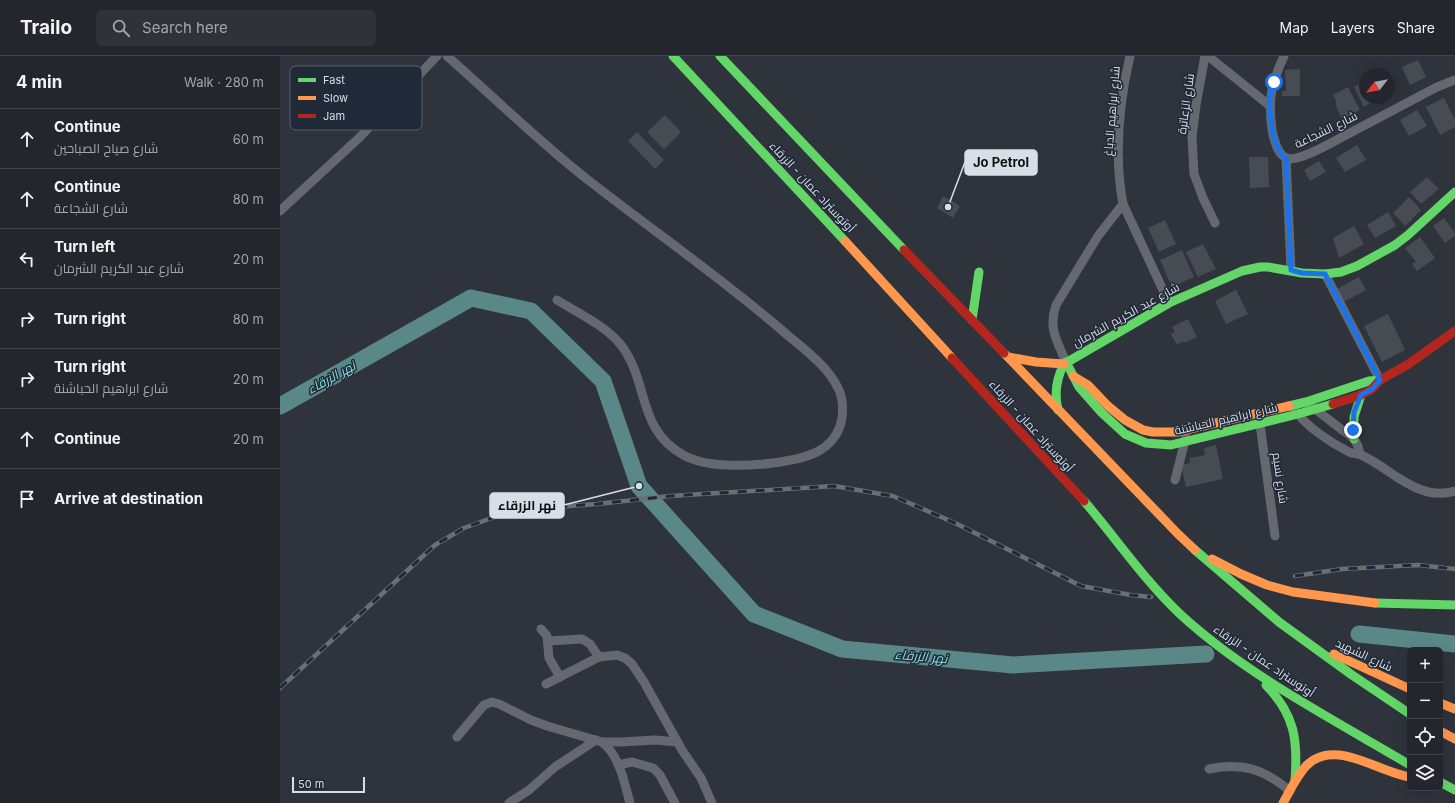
<!DOCTYPE html>
<meta charset="utf-8">
<style>
:root{--surface:#23272d;--page:#2f3339;--text:#f1f3f6;--muted:#a3a5aa;--line:#404449}
body{margin:0;font-family:Inter,Cairo,sans-serif;background:var(--page);color:var(--text)}
.controls{position:absolute;right:12px;bottom:12px;display:grid;overflow:hidden;border-radius:6px;box-shadow:0 4px 16px #0002}
.controls button{width:36px;height:36px;display:grid;place-items:center;padding:0;border:0;border-bottom:1px solid var(--line);background:var(--surface);color:var(--text);font:20px sans-serif}
.compass{position:absolute;left:1079px;top:12px;width:36px;height:36px;border-radius:50%;background:var(--surface);box-shadow:0 4px 16px #0002;rotate:239deg}
.scale{position:absolute;left:12px;bottom:10px;width:73px;box-sizing:border-box;padding-left:4px;border:2px solid #d8dee8;border-top:0;font-size:11px;line-height:14px;white-space:nowrap;color:#d8dee8;-webkit-text-stroke:3px #202938;paint-order:stroke}
.stop{position:absolute;width:12px;height:12px;margin:-9px;border:3px solid #1a73e8;border-radius:50%;background:#fff}
.stop.end{background:#1a73e8;border-color:#fff;box-shadow:0 1px 4px #0008}
.list{margin:0;padding:0;list-style:none}
h2{display:flex;justify-content:space-between;align-items:center;height:52px;margin:0;padding:0 16px;font-size:17px}
h2 small{font-size:13px;font-weight:400;color:var(--muted)}
.list li{display:grid;grid-template-columns:26px 1fr auto;gap:12px;align-items:center;box-sizing:border-box;height:60px;padding:0 16px;border-top:1px solid var(--line)}
.list b{display:block;font-size:15px;white-space:nowrap}
.list p{margin:0;font-size:13px;white-space:nowrap;color:var(--muted)}
.list em{font-size:13px;font-style:normal;color:var(--muted)}
.icon{flex:none;width:22px;height:22px;fill:none;stroke:currentColor;stroke-width:2;stroke-linecap:round;stroke-linejoin:round}
.map{position:relative;flex:none;width:1175px;height:747px;overflow:hidden}
header{display:flex;align-items:center;gap:24px;box-sizing:border-box;height:56px;padding:0 20px;background:var(--surface);border-bottom:1px solid var(--line)}
header strong{font-size:19px}
nav{display:flex;gap:22px;margin-inline-start:auto;font-size:14px}
.search{width:280px;height:36px;background:var(--page);display:flex;align-items:center;gap:10px;box-sizing:border-box;padding:0 14px;border-radius:6px;color:var(--muted);font-size:15px}
main{display:flex}
aside{flex:1;background:var(--surface)}
.map>svg:first-child{display:block}
.lines{fill:none;stroke-linecap:round;stroke-linejoin:round}
.river{stroke:#5a8787;stroke-width:17}
.building{fill:#464c52}
.street{stroke:#65696f;stroke-width:9}
.fast{stroke:#63d668;stroke-width:9}
.slow{stroke:#ff974d;stroke-width:9}
.jam{stroke:#b3261e;stroke-width:9}
.rail-casing{stroke:#6a6f75;stroke-width:4.5}
.rail{stroke:#202938;stroke-width:3;stroke-dasharray:9;stroke-linecap:butt}
.route{stroke:#1a73e8;stroke-width:5}
.labels{text-anchor:middle;stroke-width:3;stroke-linejoin:round;paint-order:stroke}
.street-label{font-size:12px;fill:#d8dee8;stroke:#202938}
.water-label{font-size:13px;font-style:italic;fill:#8bdfdf;stroke:#202938}
.key{fill:#202938;stroke:#575f6d;stroke-width:1}
.key-label{font-size:11px;fill:#d8dee8}
.leader{fill:none;stroke:#d8dee8;stroke-width:1.5}
.callout-dot{fill:#d8dee8;stroke:#202938;stroke-width:1.5}
.callout{fill:#d8dee8;stroke:#d8dee8;stroke-width:1.5}
.callout-label{font-size:13px;text-anchor:middle;font-weight:bold;fill:#111}
</style>
<header>
<strong>Trailo</strong>
<div class="search"><svg class="icon" aria-label="search" viewBox="0 0 24 24"><circle cx="10" cy="10" r="6"/><path d="M15 15l6 6"/></svg>Search here</div>
<nav><a>Map</a><a>Layers</a><a>Share</a></nav>
</header>
<main>
<aside>
<h2>4 min<small>Walk · 280 m</small></h2>
<ul class="list">
<li><svg class="icon" aria-label="ahead" viewBox="0 0 24 24"><path d="M12 20V5M6 11l6-6 6 6"/></svg><div><b>Continue</b><p>شارع صياح الصباحين</p></div><em>60 m</em></li>
<li><svg class="icon" aria-label="ahead" viewBox="0 0 24 24"><path d="M12 20V5M6 11l6-6 6 6"/></svg><div><b>Continue</b><p>شارع الشجاعة</p></div><em>80 m</em></li>
<li><svg class="icon" aria-label="left" viewBox="0 0 24 24"><path d="M17 20v-9H6M10 6l-5 5 5 5"/></svg><div><b>Turn left</b><p>شارع عبد الكريم الشرمان</p></div><em>20 m</em></li>
<li><svg class="icon" aria-label="right" viewBox="0 0 24 24"><path d="M7 20v-9h11M14 6l5 5-5 5"/></svg><div><b>Turn right</b></div><em>80 m</em></li>
<li><svg class="icon" aria-label="right" viewBox="0 0 24 24"><path d="M7 20v-9h11M14 6l5 5-5 5"/></svg><div><b>Turn right</b><p>شارع ابراهيم الحباشنة</p></div><em>20 m</em></li>
<li><svg class="icon" aria-label="ahead" viewBox="0 0 24 24"><path d="M12 20V5M6 11l6-6 6 6"/></svg><div><b>Continue</b></div><em>20 m</em></li>
<li><svg class="icon" aria-label="arrive" viewBox="0 0 24 24"><path d="M6 21V4h12l-3 4 3 4H6"/></svg><div><b>Arrive at destination</b></div></li>
</ul>
</aside>
<div class="map">
<svg width="1175" height="747" viewBox="0 0 1175 747">
<rect width="100%" height="100%" fill="#2f343c"/>
<g class="lines">
<!-- river -->
<g class="river">
<polyline points="0,350 191,242 251,255 323,325 359,430 474,558 562,593 733,609 926,598"/>
<polyline points="1079,578 1175,588"/>
</g>
</g>
<!-- building -->
<g class="building">
<polygon points="1138,4 1146,21 1130,29 1122,11"/>
<polygon points="1020,13 1020,40 1002,40 1002,35 1006,35 1005,14"/>
<polygon points="1085,25 1085,42 1098,42 1084,51 1074,31"/>
<polygon points="1068,31 1080,54 1062,63 1055,48 1057,47 1053,39"/>
<polygon points="1164,42 1175,64 1175,71 1160,79 1146,51"/>
<polygon points="1137,54 1147,70 1129,80 1120,64"/>
<polygon points="385,59 401,76 384,93 367,76"/>
<polygon points="357,76 384,104 375,113 348,85"/>
<polygon points="1077,89 1086,104 1065,116 1056,102"/>
<polygon points="969,101 988,101 989,131 970,132"/>
<polygon points="1039,105 1046,116 1030,125 1024,114"/>
<polygon points="1147,121 1159,133 1141,148 1130,136"/>
<polygon points="663,140 680,150 673,162 657,152"/>
<polygon points="1129,141 1141,154 1125,170 1113,157"/>
<polygon points="1108,156 1116,170 1095,182 1087,169"/>
<polygon points="1164,162 1175,177 1175,180 1165,187 1153,170"/>
<polygon points="885,164 896,188 879,196 868,172"/>
<polygon points="1074,170 1084,188 1059,202 1053,182"/>
<polygon points="1140,181 1155,202 1137,215 1132,208 1136,206 1125,192"/>
<polygon points="923,188 936,213 918,221 906,196"/>
<polygon points="902,194 914,221 892,231 880,204"/>
<polygon points="1079,221 1086,234 1064,246 1057,233"/>
<polygon points="956,234 968,258 946,268 935,245"/>
<polygon points="1108,258 1125,294 1102,306 1084,270"/>
<polygon points="908,263 917,281 904,287 903,285 897,289 891,278 895,276 892,271"/>
<polygon points="936,389 943,423 906,431 901,409 910,407 909,402 925,399 924,392"/>
</g>
<g class="lines">
<!-- street -->
<g class="street">
<path d="M167 0C215 42 261 88 312 127 376 177 443 223 505 277 525 294 548 310 559 334 563 343 563 353 562 362 556 397 523 403 493 407 467 410 429 412 405 400 356 374 370 327 341 289 326 270 298 257 277 244"/>
<path d="M850 0C839 47 834 100 843 148L889 247"/>
<polyline points="925,0 916,49 912,81 914,118 923,142 935,167"/>
<polyline points="928,0 990,50"/>
<path d="M1004 0C991 28 988 43 992 74 994 83 997 99 1007 102 1010 103 1013 103 1016 102 1034 98 1052 86 1068 78 1098 62 1128 46 1157 31L1175 24"/>
<polyline points="1006,102 1011,214"/>
<polyline points="0,155 80,81 157,0"/>
<polyline points="1045,218 1100,324"/>
<path d="M786 306C777 285 768 272 776 249L818 180 843 148"/>
<polyline points="1031,350 1074,383 1078,390 1080,398"/>
<path d="M1015 353C1023 369 1053 388 1069 396 1073 398 1077 397 1081 399 1102 408 1120 427 1142 434 1152 438 1165 438 1175 435"/>
<polyline points="980,368 995,480"/>
<polyline points="895,424 906,381"/>
<polyline points="261,573 267,580 269,602 280,621"/>
<polyline points="268,585 302,583 310,588 319,601"/>
<polyline points="266,628 319,601 337,599 345,602 352,608 364,626 402,694 421,722 432,747"/>
<polyline points="177,681 204,649 212,646 219,648 251,664 267,670 322,686 342,686 375,684 397,686"/>
<path d="M322 686C340 700 344 726 350 747"/>
<polyline points="338,709 352,706 373,712 380,719 395,747"/>
<path d="M929 713C962 706 984 713 1010 735"/>
<polyline points="229,747 249,734 275,711 316,684"/>
</g>
<!-- fast -->
<g class="fast">
<polyline points="393,0 565,185"/>
<polyline points="440,0 624,194"/>
<polyline points="692,264 699,216"/>
<polyline points="786,306 799,331 822,357 845,378 866,387 891,389 1018,358 1053,348"/>
<polyline points="1009,350 1026,346 1089,325 1100,324"/>
<path d="M778 354C774 337 776 323 784 308L889 247 962 215 980 211H988L1022 217 1045 218 1061 216 1077 210 1115 189 1128 179 1175 136"/>
<polyline points="1074,383 1074,361 1081,339"/>
<path d="M804 445C836 482 864 524 900 558 966 619 1053 663 1130 709"/>
<polyline points="915,494 999,566 1072,619 1130,658"/>
<polyline points="1095,547 1175,549"/>
<path d="M986 629C1015 659 1018 684 1015 724"/>
<polyline points="1160,726 1175,734"/>
</g>
<!-- slow -->
<g class="slow">
<polyline points="565,185 672,302"/>
<polyline points="724,297 898,478 915,494"/>
<polyline points="728,301 756,306 784,308"/>
<polyline points="793,320 808,329 828,350 845,364 863,374 873,376 897,376 1009,350"/>
<polyline points="932,503 961,518 987,529 1013,536 1095,547"/>
<polyline points="1054,598 1130,633"/>
<polyline points="1160,647 1175,653"/>
<polyline points="1160,675 1175,683"/>
<path d="M1003 747C1010 735 1016 721 1026 710 1054 681 1097 716 1130 721"/>
</g>
<!-- jam -->
<g class="jam">
<polyline points="624,194 724,297"/>
<polyline points="672,302 804,445"/>
<polyline points="1053,348 1081,339 1092,333 1100,324 1127,309 1175,275"/>
</g>
<!-- rail casing -->
<g class="rail-casing">
<g id="rail">
<polyline points="1015,520 1062,513 1138,509 1175,513"/>
<polyline points="0,632 155,489 184,472 234,454 317,448 390,440 554,430 613,440 675,467 801,530 851,539 871,541"/>
</g>
</g>
<!-- rail -->
<use href="#rail" class="rail"/>
</g>
<g class="lines">
<!-- route -->
<path class="route" d="M994 26C992 31 991 37 990 42 989 58 992 93 1006 102L1011 214 1022 217 1045 218 1100 324 1092 333 1081 339 1074 356 1073 374"/>
</g>
<g class="labels">
<!-- street labels -->
<g class="street-label">
<text transform="translate(906 48) rotate(-82)" y="4">شارع الزعاترة</text>
<text transform="translate(832 55) rotate(-85)" y="4">شارع ابراهيم الدباغ</text>
<text transform="translate(1046 74) rotate(-26)" y="4">شارع الشجاعة</text>
<text transform="translate(532 131) rotate(47)" y="4">أوتوستراد عمان - الزرقاء</text>
<text transform="translate(846 259) rotate(-29)" y="4">شارع عبد الكريم الشرمان</text>
<text transform="translate(946 363) rotate(-13)" y="4">شارع ابراهيم الحباشنة</text>
<text transform="translate(751 370) rotate(48)" y="4">أوتوستراد عمان - الزرقاء</text>
<text transform="translate(1000 422) rotate(82)" y="4">شارع نسيم</text>
<text transform="translate(1084 599) rotate(25)" y="4">شارع الشهيد</text>
<text transform="translate(984 605) rotate(34)" y="4">أوتوستراد عمان - الزرقاء</text>
</g>
<!-- water labels -->
<g class="water-label">
<text transform="translate(51 321) rotate(-29)" y="5">نهر الزرقاء</text>
<text transform="translate(641 600) rotate(5)" y="5">نهر الزرقاء</text>
</g>
</g>
<!-- legend -->
<rect x="10" y="10" width="132" height="64" rx="6" class="key"/>
<rect x="18" y="22" width="18" height="4" fill="#63d668"/>
<rect x="18" y="40" width="18" height="4" fill="#ff974d"/>
<rect x="18" y="58" width="18" height="4" fill="#b3261e"/>
<g class="key-label">
<text x="43" y="28">Fast</text>
<text x="43" y="46">Slow</text>
<text x="43" y="64">Jam</text>
</g>
<!-- callouts -->
<path class="leader" d="M668 151L685 106M359 430L284 449"/>
<g class="callout-dot">
<circle cx="668" cy="151" r="4"/>
<circle cx="359" cy="430" r="4"/>
</g>
<g class="callout">
<rect x="685" y="94" width="72" height="25" rx="4"/>
<rect x="210" y="437" width="74" height="25" rx="4"/>
</g>
<g class="callout-label">
<text x="721" y="111">Jo Petrol</text>
<text x="247" y="454">نهر الزرقاء</text>
</g>
</svg>
<div class="controls">
<button>+</button>
<button>−</button>
<button><svg class="icon" aria-label="locate" viewBox="0 0 24 24"><circle cx="12" cy="12" r="6"/><path d="M12 2v4M12 18v4M2 12h4M18 12h4"/></svg></button>
<button><svg class="icon" aria-label="layers" viewBox="0 0 24 24"><path d="M12 4l9 5-9 5-9-5zM3 14l9 5 9-5"/></svg></button>
</div>
<svg class="compass" viewBox="-18 -18 36 36"><path d="M0-13l5 13h-10z" fill="#e53935"/><path d="M0 13l5-13h-10z" fill="#a3a5aa"/></svg>
<div class="scale">50 m</div>
<div class="stop" style="left:994px;top:26px"></div>
<div class="stop end" style="left:1073px;top:374px"></div>
</div>
</main>
